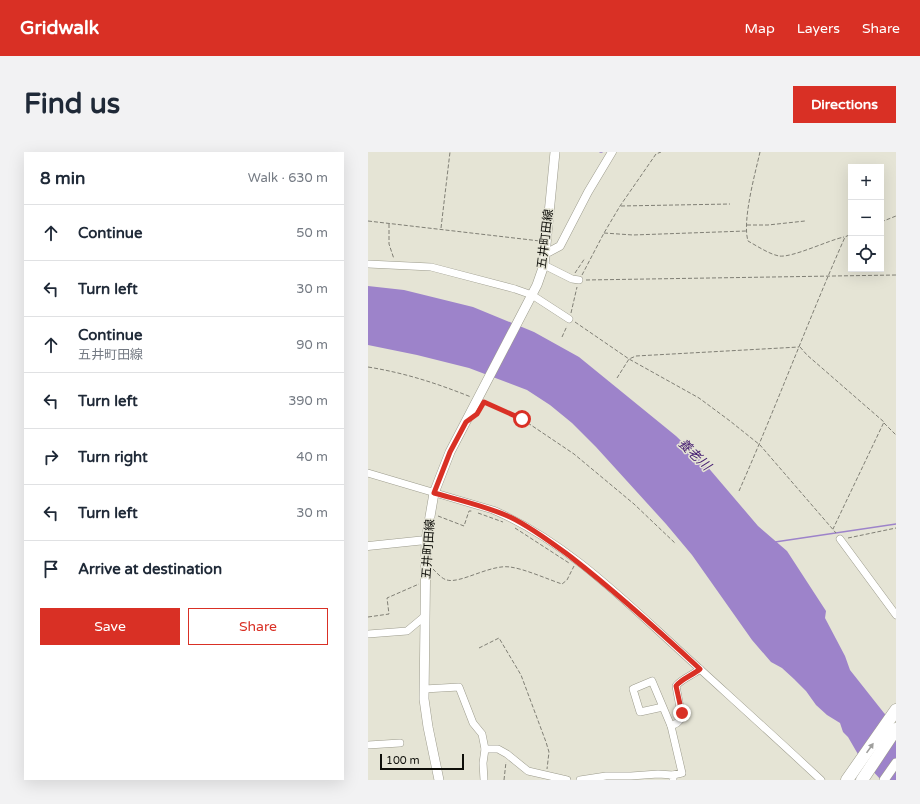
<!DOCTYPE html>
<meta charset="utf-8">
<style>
:root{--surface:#fff;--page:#f2f2f3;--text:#1f2937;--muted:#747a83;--line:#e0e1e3;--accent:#d93025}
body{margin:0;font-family:"Varela Round","Noto Sans JP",sans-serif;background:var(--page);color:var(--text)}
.controls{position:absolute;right:12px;top:12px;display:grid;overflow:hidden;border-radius:0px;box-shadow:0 4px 16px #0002}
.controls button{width:36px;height:36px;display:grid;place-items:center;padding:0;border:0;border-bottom:1px solid var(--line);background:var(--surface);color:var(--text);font:20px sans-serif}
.scale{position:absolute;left:12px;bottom:10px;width:84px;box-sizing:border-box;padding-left:4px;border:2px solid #0e0e09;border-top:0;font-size:11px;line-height:14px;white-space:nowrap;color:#0e0e09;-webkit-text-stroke:3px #e5e4d5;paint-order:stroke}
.stop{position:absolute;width:12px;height:12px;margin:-9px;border:3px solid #d93025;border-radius:50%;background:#fff}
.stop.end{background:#d93025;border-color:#fff;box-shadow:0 1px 4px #0008}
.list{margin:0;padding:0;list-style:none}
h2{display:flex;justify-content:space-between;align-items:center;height:52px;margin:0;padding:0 16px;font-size:17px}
h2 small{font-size:13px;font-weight:400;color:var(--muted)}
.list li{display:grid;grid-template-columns:26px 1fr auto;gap:12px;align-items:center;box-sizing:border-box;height:56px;padding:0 16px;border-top:1px solid var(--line)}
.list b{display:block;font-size:15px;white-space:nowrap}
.list p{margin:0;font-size:13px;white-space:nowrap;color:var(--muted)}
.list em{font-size:13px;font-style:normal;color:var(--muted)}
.actions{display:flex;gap:8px;padding:12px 16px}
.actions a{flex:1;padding:9px 0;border:1px solid var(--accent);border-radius:0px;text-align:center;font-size:14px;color:var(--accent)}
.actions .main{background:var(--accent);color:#fff}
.icon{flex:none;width:22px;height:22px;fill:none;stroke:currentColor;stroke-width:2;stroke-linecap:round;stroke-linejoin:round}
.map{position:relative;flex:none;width:528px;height:628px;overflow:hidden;border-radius:0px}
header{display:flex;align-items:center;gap:24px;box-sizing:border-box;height:56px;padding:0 20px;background:var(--accent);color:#fff}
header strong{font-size:19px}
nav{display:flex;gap:22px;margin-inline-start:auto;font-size:14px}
.intro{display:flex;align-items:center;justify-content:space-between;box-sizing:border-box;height:96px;padding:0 24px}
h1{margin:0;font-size:28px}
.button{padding:10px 18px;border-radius:0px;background:var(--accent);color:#fff;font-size:14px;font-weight:700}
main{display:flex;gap:24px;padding:0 24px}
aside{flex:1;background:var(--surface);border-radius:0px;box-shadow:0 4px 16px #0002}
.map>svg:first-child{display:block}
.water{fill:#9d83ca}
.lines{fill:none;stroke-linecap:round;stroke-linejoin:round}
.stream{stroke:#9d83ca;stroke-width:1.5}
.minor-casing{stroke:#9c9b8c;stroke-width:8}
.tertiary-casing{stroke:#9c9b8c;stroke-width:9}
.secondary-casing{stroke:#9c9b8c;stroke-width:10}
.motorway-casing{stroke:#9c9b8c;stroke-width:13}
.path{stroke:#807f75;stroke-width:1;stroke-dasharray:4 2;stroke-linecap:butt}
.minor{stroke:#fff;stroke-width:7}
.tertiary{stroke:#fff;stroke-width:8}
.secondary{stroke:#fff;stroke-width:9}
.motorway{stroke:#fff;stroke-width:12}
.oneway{fill:#9f9f9d}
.route{stroke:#d93025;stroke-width:5}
.labels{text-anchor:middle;stroke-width:3;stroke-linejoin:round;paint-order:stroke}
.street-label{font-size:12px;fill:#0e0e09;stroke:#e5e4d5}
.water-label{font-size:13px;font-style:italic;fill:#441c71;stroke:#e5e4d5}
</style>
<header>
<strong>Gridwalk</strong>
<nav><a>Map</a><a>Layers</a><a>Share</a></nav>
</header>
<div class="intro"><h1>Find us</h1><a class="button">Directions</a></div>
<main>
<aside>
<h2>8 min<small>Walk · 630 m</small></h2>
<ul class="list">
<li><svg class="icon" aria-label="ahead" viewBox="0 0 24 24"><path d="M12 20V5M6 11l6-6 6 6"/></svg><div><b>Continue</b></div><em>50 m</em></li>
<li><svg class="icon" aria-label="left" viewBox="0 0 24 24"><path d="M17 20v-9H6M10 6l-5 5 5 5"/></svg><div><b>Turn left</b></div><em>30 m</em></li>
<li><svg class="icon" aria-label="ahead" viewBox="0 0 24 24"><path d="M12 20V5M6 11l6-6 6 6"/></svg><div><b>Continue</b><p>五井町田線</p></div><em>90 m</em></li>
<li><svg class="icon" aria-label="left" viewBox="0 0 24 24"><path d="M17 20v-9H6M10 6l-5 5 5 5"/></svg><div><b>Turn left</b></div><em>390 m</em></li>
<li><svg class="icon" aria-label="right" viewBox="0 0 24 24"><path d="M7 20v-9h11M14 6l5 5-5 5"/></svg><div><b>Turn right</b></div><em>40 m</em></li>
<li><svg class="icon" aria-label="left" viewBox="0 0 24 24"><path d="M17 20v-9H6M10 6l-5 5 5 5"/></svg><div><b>Turn left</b></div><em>30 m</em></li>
<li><svg class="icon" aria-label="arrive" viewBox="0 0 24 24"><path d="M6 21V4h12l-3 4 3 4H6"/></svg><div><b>Arrive at destination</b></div></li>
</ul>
<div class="actions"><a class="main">Save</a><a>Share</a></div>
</aside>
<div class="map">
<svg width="528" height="628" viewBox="0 0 528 628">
<rect width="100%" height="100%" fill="#e5e4d5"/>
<!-- water -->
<polygon class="water" points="0,134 36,138 105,155 166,180 211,205 308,284 338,313 390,374 419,399 458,459 457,466 477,504 482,518 516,561 528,573 528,628 513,628 491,604 480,585 475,580 472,571 459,563 448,553 438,539 426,527 414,516 403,510 384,488 324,403 298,372 228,295 204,271 182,253 159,238 101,216 49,203 0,193"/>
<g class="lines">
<!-- stream -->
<g class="stream">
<polyline points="232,0 234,0"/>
<polyline points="407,390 528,372"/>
</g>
<!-- minor casing -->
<g class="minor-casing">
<g id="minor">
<polyline points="0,112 63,115 147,137 164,143 201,167"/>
<polyline points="176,113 204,127 211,128"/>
<path d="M0 321 125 358C196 388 254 446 310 497 358 541 406 584 453 628"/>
<polyline points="472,387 528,463"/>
<polyline points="0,482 39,479 57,464"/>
<polyline points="56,537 91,535 105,571 114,582 117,597 115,611 116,628"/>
<polyline points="295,555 272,560 265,537 284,529 303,574 314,621 305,623"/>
<path d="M303 574 309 571 314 566 308 534C313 527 325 523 332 517"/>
<polyline points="0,593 32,591"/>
<polyline points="117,597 130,597 139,602 160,619 199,628"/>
<polyline points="212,628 238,624 263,624 290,622 305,623 305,628"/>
</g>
</g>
<!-- tertiary casing -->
<g class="tertiary-casing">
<g id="tertiary">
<polyline points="177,102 192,94 220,40 244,0"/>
<polyline points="0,394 58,388"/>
</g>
</g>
<!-- secondary casing -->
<g class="secondary-casing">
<g id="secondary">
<polyline points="71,628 60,575 56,547 58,388 66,341 82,300 169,133 176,113 187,0"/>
<polyline points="516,628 528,611"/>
</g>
</g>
<!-- motorway casing -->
<g class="motorway-casing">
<g id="motorway">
<polyline points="479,628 528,558"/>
<polyline points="494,628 528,577"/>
</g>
</g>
<!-- path -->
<g class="path">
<path d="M392 0C387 22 374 69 380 89 389 94 401 102 411 104 424 106 461 88 476 85"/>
<polyline points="253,54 362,52"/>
<polyline points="0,69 172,89"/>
<polyline points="513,70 528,64"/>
<polyline points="21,72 21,92 26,107"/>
<polyline points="379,73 400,73 437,69"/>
<polyline points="73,76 82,0"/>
<polyline points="236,81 265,83 378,79"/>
<polyline points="207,121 217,106"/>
<polyline points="214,123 236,81 252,54 288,2 293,0"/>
<polyline points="218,128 528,123"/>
<polyline points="203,161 209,135"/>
<polyline points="207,170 261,207 331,246 362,269 392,293 468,381"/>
<polyline points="194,185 199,174"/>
<polyline points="432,195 439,203 516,270 465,377"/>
<path d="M0 215C37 221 68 231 103 245"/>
<polyline points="249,226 261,207 268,204 431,195"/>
<polyline points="116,251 154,267 206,302 266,352 308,392"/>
<polyline points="516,271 528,283"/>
<path d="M371 339C408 255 440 169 477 85L483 82"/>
<polyline points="110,361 135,370"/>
<polyline points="70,364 96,374 101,359 105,359"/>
<polyline points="147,376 201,411"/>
<polyline points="480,386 528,376"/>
<path d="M65 417C69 421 74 427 79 428 92 432 123 412 142 415 157 417 179 427 194 432L199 428 206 414"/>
<polyline points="0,465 21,462 19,446 51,432"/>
<polyline points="111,496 131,486 153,523 178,590 181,600 179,617"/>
<polyline points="136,628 138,610"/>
</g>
<!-- minor -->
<use href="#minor" class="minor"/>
<!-- tertiary -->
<use href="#tertiary" class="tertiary"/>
<!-- secondary -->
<use href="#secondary" class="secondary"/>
<!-- motorway -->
<use href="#motorway" class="motorway"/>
</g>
<!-- one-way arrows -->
<defs><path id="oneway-solid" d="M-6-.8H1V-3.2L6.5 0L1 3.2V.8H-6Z"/></defs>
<use class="oneway" href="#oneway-solid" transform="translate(502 596) rotate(-55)"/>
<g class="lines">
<!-- route -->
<path class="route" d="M154 267 116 250 109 262 98 270 82 300 66 341C91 348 118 354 142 365 163 375 184 391 203 405 248 440 290 478 332 517 325 523 313 527 308 534L314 561"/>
</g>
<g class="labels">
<!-- street labels -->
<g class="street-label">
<text transform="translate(177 87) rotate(-83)" y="4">五井町田線</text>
<text transform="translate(60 397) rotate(-86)" y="4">五井町田線</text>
</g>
<!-- water labels -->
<g class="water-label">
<text transform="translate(327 302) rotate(44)" y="5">養老川</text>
</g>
</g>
</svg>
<div class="controls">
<button>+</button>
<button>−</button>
<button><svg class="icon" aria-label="locate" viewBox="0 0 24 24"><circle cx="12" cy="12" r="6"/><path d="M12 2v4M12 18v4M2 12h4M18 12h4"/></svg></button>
</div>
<div class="scale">100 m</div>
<div class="stop" style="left:154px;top:267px"></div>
<div class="stop end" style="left:314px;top:561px"></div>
</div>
</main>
